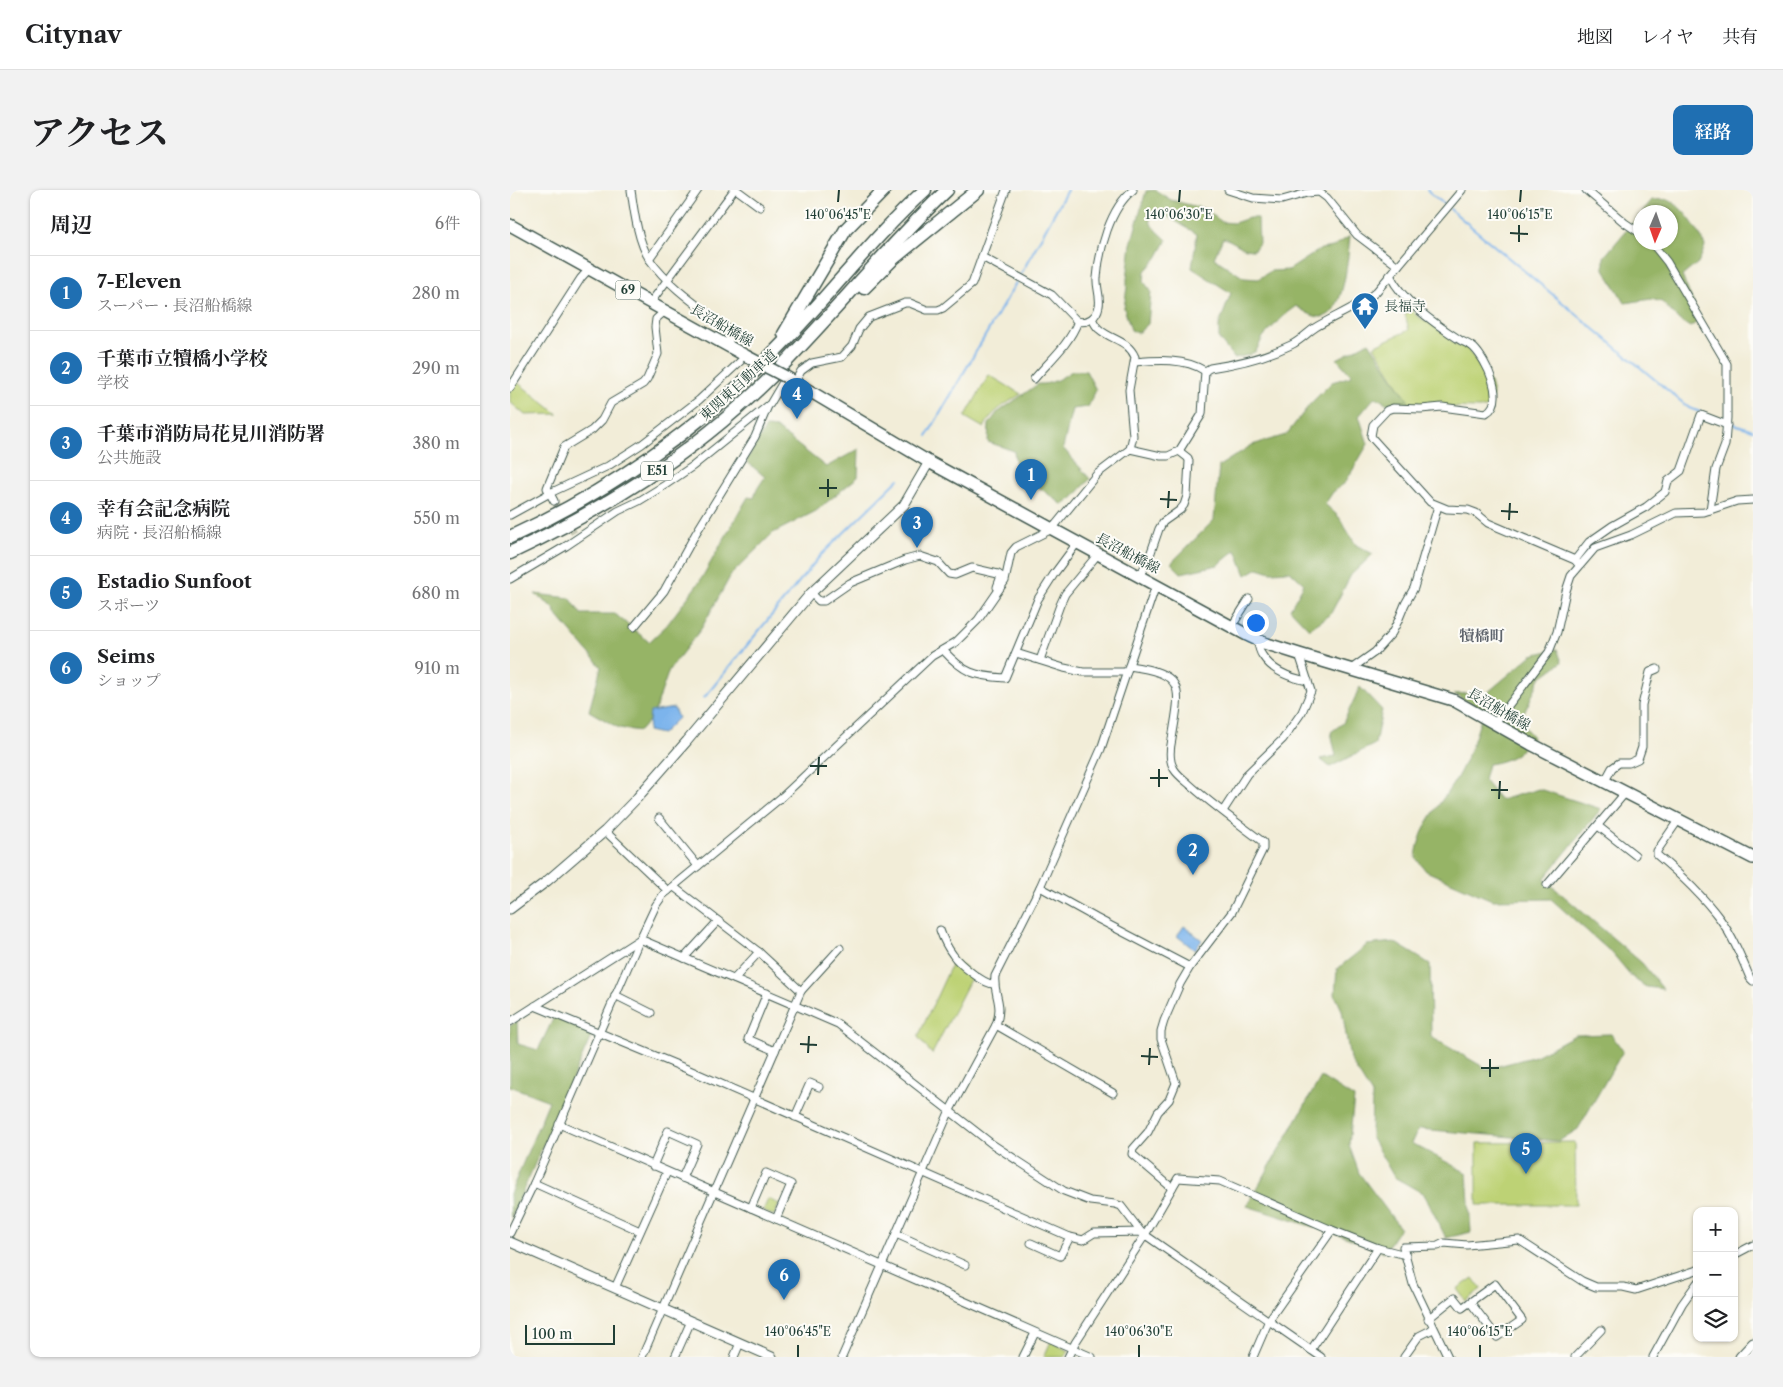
<!DOCTYPE html>
<html lang="ja">
<meta charset="utf-8">
<style>
:root{--surface:#fff;--page:#f2f2f2;--text:#202124;--muted:#757577;--line:#e0e0e0;--accent:#1f6fb2}
body{margin:0;font-family:"Libre Caslon Text","Noto Serif JP",serif;background:var(--page);color:var(--text)}
.controls{position:absolute;right:15px;bottom:15px;display:grid;overflow:hidden;border-radius:10px;box-shadow:0 1px 4px #0004}
.controls button{width:45px;height:45px;display:grid;place-items:center;padding:0;border:0;border-bottom:1px solid var(--line);background:var(--surface);color:var(--text);font:25px sans-serif}
.compass{position:absolute;left:1123px;top:15px;width:45px;height:45px;border-radius:50%;background:var(--surface);box-shadow:0 1px 4px #0004;rotate:182deg}
.scale{position:absolute;left:15px;bottom:12px;width:90px;box-sizing:border-box;padding-left:5px;border:2px solid #1f3d34;border-top:0;font-size:14px;line-height:18px;white-space:nowrap;color:#1f3d34;-webkit-text-stroke:4px #fdfcf7;paint-order:stroke}
.you{position:absolute;left:745px;top:432px;width:18px;height:18px;margin:-12px;border:4px solid #fff;border-radius:50%;background:#1a73e8;box-shadow:0 0 0 8px #1a73e833}
.badge{display:grid;place-items:center;width:32px;height:32px;border-radius:50%;background:var(--accent);color:#fff;font-size:16px;font-weight:700}
.pin{position:absolute;translate:-50% -41px;filter:drop-shadow(0 1px 2px #0008)}
.pin::after{content:'';position:absolute;top:26px;width:18px;height:15px;background:inherit;clip-path:polygon(0 0,100% 0,50% 100%)}
.list{margin:0;padding:0;list-style:none}
h2{display:flex;justify-content:space-between;align-items:center;height:65px;margin:0;padding:0 20px;font-size:21px}
h2 small{font-size:16px;font-weight:400;color:var(--muted)}
.list li{display:grid;grid-template-columns:32px 1fr auto;gap:15px;align-items:center;box-sizing:border-box;height:75px;padding:0 20px;border-top:1px solid var(--line)}
.list b{display:block;font-size:19px;white-space:nowrap}
.list p{margin:0;font-size:16px;white-space:nowrap;color:var(--muted)}
.list em{font-size:16px;font-style:normal;color:var(--muted)}
.icon{flex:none;width:28px;height:28px;fill:none;stroke:currentColor;stroke-width:2;stroke-linecap:round;stroke-linejoin:round}
.map{position:relative;flex:none;width:1243px;height:1167px;overflow:hidden;border-radius:10px}
header{display:flex;align-items:center;gap:30px;box-sizing:border-box;height:70px;padding:0 25px;background:var(--surface);border-bottom:1px solid var(--line)}
header strong{font-size:24px}
nav{display:flex;gap:28px;margin-inline-start:auto;font-size:18px}
.intro{display:flex;align-items:center;justify-content:space-between;box-sizing:border-box;height:120px;padding:0 30px}
h1{margin:0;font-size:35px}
.button{padding:12px 22px;border-radius:10px;background:var(--accent);color:#fff;font-size:18px;font-weight:700}
main{display:flex;gap:30px;padding:0 30px}
aside{flex:1;background:var(--surface);border-radius:10px;box-shadow:0 1px 4px #0004}
.map>svg:first-child{display:block}
.green{fill:#bdd275;stroke:#6e8854}
.forest{fill:#96b466;stroke:#5a784d}
.water{fill:#7cb4ec;stroke:#4e7890}
.lines{fill:none;stroke-linecap:round;stroke-linejoin:round}
.stream{stroke:#7cb4ec;stroke-width:2}
.minor-tunnel{stroke:#c8cab7;stroke-width:7;stroke-dasharray:7 3.5;stroke-linecap:butt}
.minor-casing{stroke:#3f574d;stroke-width:9}
.tertiary-casing{stroke:#3f574d;stroke-width:11}
.primary-casing{stroke:#3f574d;stroke-width:14}
.motorway-casing{stroke:#3f574d;stroke-width:15}
.minor{stroke:#fff;stroke-width:7}
.tertiary{stroke:#fff;stroke-width:9}
.primary{stroke:#fff;stroke-width:11}
.motorway{stroke:#fff;stroke-width:12}
.primary-bridge-casing{stroke:#3f574d;stroke-width:14;stroke-linecap:butt}
.primary-bridge{stroke:#fff;stroke-width:11}
.ticks{fill:none;stroke:#1f3d34;stroke-width:2}
.labels{text-anchor:middle;stroke-width:4;stroke-linejoin:round;paint-order:stroke}
.shield{fill:#fdfcf7;stroke:#62766e;stroke-width:1}
.shield-label{font-size:12px;font-weight:bold;fill:#1f3d34}
.poi-label{font-size:14px;fill:#1f3d34;stroke:#fdfcf7;text-anchor:start}
.street-label{font-size:14px;fill:#1f3d34;stroke:#fdfcf7}
.neighbourhood-label{font-size:15px;font-weight:bold;fill:#5f656d;stroke:#fdfcf7}
.ticks-label{font-size:12px;text-anchor:middle;fill:#1f3d34;stroke:#fdfcf7;stroke-width:4;stroke-linejoin:round;paint-order:stroke}
</style>
<header>
<strong>Citynav</strong>
<nav><a>地図</a><a>レイヤ</a><a>共有</a></nav>
</header>
<div class="intro"><h1>アクセス</h1><a class="button">経路</a></div>
<main>
<aside>
<h2>周辺<small>6件</small></h2>
<ul class="list">
<li><span class="badge">1</span><div><b>7-Eleven</b><p>スーパー · 長沼船橋線</p></div><em>280 m</em></li>
<li><span class="badge">2</span><div><b>千葉市立犢橋小学校</b><p>学校</p></div><em>290 m</em></li>
<li><span class="badge">3</span><div><b>千葉市消防局花見川消防署</b><p>公共施設</p></div><em>380 m</em></li>
<li><span class="badge">4</span><div><b>幸有会記念病院</b><p>病院 · 長沼船橋線</p></div><em>550 m</em></li>
<li><span class="badge">5</span><div><b>Estadio Sunfoot</b><p>スポーツ</p></div><em>680 m</em></li>
<li><span class="badge">6</span><div><b>Seims</b><p>ショップ</p></div><em>910 m</em></li>
</ul>
</aside>
<div class="map">
<svg width="1243" height="1167" viewBox="0 0 1243 1167">
<rect width="100%" height="100%" fill="#fdfcf7"/>
<filter id="ink" filterUnits="userSpaceOnUse"><feTurbulence type="fractalNoise" baseFrequency=".02" numOctaves="2"/><feDisplacementMap in="SourceGraphic" scale="10" xChannelSelector="R" yChannelSelector="G"/><feConvolveMatrix kernelMatrix="1 2 1 2 8 2 1 2 1" color-interpolation-filters="sRGB"/></filter>
<filter id="wash" filterUnits="userSpaceOnUse"><feTurbulence type="fractalNoise" baseFrequency=".0096" numOctaves="4" result="noise"/><feDisplacementMap in="SourceGraphic" scale="20" xChannelSelector="R" yChannelSelector="G"/><feGaussianBlur stdDeviation="1.12" result="paint"/><feColorMatrix in="noise" values="0 0 0 0 0 0 0 0 0 0 0 0 0 0 0 0 0 1.4 0 .05"/><feComposite in="paint" operator="in"/></filter>
<g filter="url(#wash)">
<rect width="100%" height="100%" fill="#f2edd8"/>
<!-- green -->
<g class="green">
<polygon points="901,120 907,126 923,135 948,156 956,156 980,192 983,204 980,216 975,218 967,218 901,216 864,156 899,140 895,124"/>
<path d="M479 185 511 204C496 214 481 221 474 238L455 227Z"/>
<polygon points="7,192 48,224 15,225 0,212 0,202"/>
<polygon points="444,769 463,784 422,864 408,847"/>
<polygon points="1065,952 1066,1015 967,1015 967,953"/>
<polygon points="258,1009 269,1014 265,1024 262,1025 253,1021"/>
<polygon points="963,1088 971,1099 956,1111 947,1099"/>
<polygon points="541,1151 558,1161 555,1167 534,1167"/>
</g>
<!-- forest -->
<g class="forest">
<path d="M645 0 661 10 695 19 712 32 724 33 739 28H748L749 53 744 60C732 61 724 50 713 48L704 68 734 88 748 89 761 81 779 80 811 59 823 57 840 46C838 63 835 127 811 127 802 127 794 121 786 116L775 124 753 147 746 161 739 165 724 168 709 149V135L721 103 682 78 687 44 652 23 645 25 640 30 642 36 657 50 647 68 635 81 634 92 641 101 638 134 628 143 621 140 614 118 617 97V89L621 54 636 1Z"/>
<path d="M1142 10C1147 10 1154 9 1158 10 1173 16 1190 42 1195 56L1189 72 1172 86 1183 112 1187 132 1180 137 1169 130 1152 112 1141 109 1115 113 1094 79V67L1130 24V52H1160V22H1132Z"/>
<polygon points="859,152 901,215 880,215 865,207 849,226 858,254 835,293 823,302 815,314 829,327 846,355 863,364 841,385 820,425 799,439 780,419 794,394 780,381 761,382 748,378 736,385 726,360 708,375 671,383 661,373 704,330 709,276 742,255 776,245 801,213 822,192 842,186 827,169"/>
<path d="M562 181H576L586 200 578 217 562 219 553 258 580 289 563 308 553 315 507 281 504 261 478 252 479 234 487 223 528 194C541 195 551 188 562 181Z"/>
<polygon points="256,237 266,238 316,277 349,259 348,287 306,321 263,343 221,385 191,439 159,480 143,526 130,541 109,538 79,521 91,477 45,423 44,418 25,404 60,408 71,424 105,424 139,452 157,435 190,391 238,307 244,308 247,299 255,287 236,271"/>
<path d="M1047 459 1052 472 1030 488 1010 532 1023 547C1009 564 1000 571 978 574L974 590 990 610 1029 599 1091 619 1034 689 1132 773 1153 799 1136 797 1123 788 1103 764 1041 709 982 710 916 681 906 668C909 633 934 612 950 582 960 563 968 541 973 520L944 504 977 503 1022 465Z"/>
<polygon points="850,497 872,520 865,554 820,577 810,569 826,566 821,542 833,533"/>
<polygon points="884,752 920,774 921,847 977,879 1026,866 1065,845 1101,844 1113,861 1068,939 1049,951 909,939 901,953 957,983 961,1042 936,1048 914,1004 884,987 861,947 862,905 840,869 832,820 825,805 827,779 857,755"/>
<polygon points="44,827 81,842 80,849 1,1028 0,1004 39,911 0,896 0,836 7,831 8,854 28,860"/>
<polygon points="811,887 844,908 839,955 849,983 890,1038 874,1062 838,1048 737,1016"/>
</g>
<!-- water -->
<g class="water">
<polygon points="164,518 168,528 152,544 138,541 140,522"/>
<polygon points="674,736 692,750 685,760 667,746"/>
</g>
<g class="lines">
<!-- stream -->
<g class="stream">
<polyline points="917,0 936,16"/>
<polyline points="940,19 1179,218 1190,222"/>
<polyline points="1218,232 1243,240"/>
<polyline points="417,246 511,84 557,0"/>
<polyline points="194,508 310,366 389,289"/>
</g>
</g>
</g>
<g filter="url(#ink)">
<g class="lines">
<!-- minor-tunnel -->
<polyline class="minor-tunnel" points="44,311 64,343"/>
<!-- minor casing -->
<g class="minor-casing">
<g id="minor">
<path d="M121 0C124 21 128 53 140 70 159 97 190 117 216 137L219 143V157"/>
<polyline points="227,0 250,17"/>
<polyline points="718,0 743,8 772,10 797,3 809,2 817,8 847,45 888,76"/>
<polyline points="1076,0 1115,33 1130,43"/>
<polyline points="1141,52 1157,72 1217,174 1217,228 1215,255 1206,279 1200,320"/>
<path d="M472 67 542 105 567 131C578 134 587 127 589 116 591 107 586 97 587 88 589 60 600 18 623 0"/>
<polyline points="139,69 188,0"/>
<path d="M880 85C892 111 924 133 947 148 952 152 960 154 964 158 976 170 997 211 976 223L932 217 911 219 883 218 877 220 863 235 861 246 863 249 920 312 937 319 958 320 966 323 978 333 1065 370 1069 375"/>
<polyline points="141,112 224,0"/>
<path d="M582 129C584 132 586 137 589 139 601 150 618 150 625 167L619 200 623 246 620 259"/>
<path d="M625 172C648 170 675 168 695 181"/>
<path d="M524 189C540 170 559 155 568 131"/>
<polyline points="285,192 291,181 302,173 332,167 342,156 349,139 359,127 395,113 400,113 417,120 428,120 433,118 462,94 496,0"/>
<polyline points="0,198 71,88 80,78"/>
<polyline points="44,311 37,298 54,257 82,240 92,230 101,213 133,194 137,189 148,164 145,137 146,129 156,120"/>
<polyline points="0,325 40,303 98,276 132,254 189,210 236,166"/>
<polyline points="1065,370 1079,352 1102,336 1136,317 1155,302 1158,291 1171,281 1191,225 1217,235"/>
<polyline points="630,386 639,368 649,339 653,332 670,320 674,315 677,306 679,271 678,268 669,261"/>
<polyline points="0,389 56,356 108,321 129,311 155,295 183,276 260,214 276,187"/>
<polyline points="301,403 309,411 314,411 340,393 395,370 410,366 428,372 439,384 445,385 462,378 488,384 491,386 487,397"/>
<polyline points="722,436 739,409"/>
<polyline points="124,437 154,401 186,343 245,247 258,216"/>
<path d="M747 449C748 454 749 461 752 465 762 481 780 488 798 491"/>
<path d="M433 460C454 483 464 486 495 488L528 409 544 384 567 353"/>
<polyline points="506,463 554,478 573,482 617,482"/>
<polyline points="530,470 550,415 555,404 588,364"/>
<path d="M619 476C678 484 670 499 662 549 660 558 659 571 664 579 667 584 673 589 678 593 701 614 728 633 753 652V659L722 722 680 777 670 794 654 831 651 841V849L666 893 659 910 648 922 638 942 623 959 622 964 662 998"/>
<polyline points="841,479 865,462 882,443 888,431 895,414 904,398 928,316"/>
<polyline points="985,533 1039,462 1047,442 1056,401 1061,386 1085,358 1121,345 1166,323 1194,322 1227,311 1243,310"/>
<polyline points="1095,591 1102,578 1109,573 1119,573 1128,569 1132,557 1132,515 1140,482 1147,479"/>
<polyline points="713,621 737,584 773,549 792,522 801,501 789,464"/>
<polyline points="149,628 188,676"/>
<path d="M1169 629 1147 661V665C1171 685 1192 705 1210 729 1223 747 1232 769 1240 788L1243 791"/>
<polyline points="1088,636 1125,665"/>
<polyline points="95,641 158,701"/>
<polyline points="1037,695 1116,602"/>
<polyline points="164,697 249,762 291,801"/>
<polyline points="530,697 586,728 680,777"/>
<path d="M430 740C433 749 437 757 443 765 449 774 475 795 484 794"/>
<polyline points="174,768 208,731"/>
<polyline points="224,789 249,762"/>
<polyline points="257,803 238,849 265,861"/>
<polyline points="105,805 141,823"/>
<polyline points="25,816 177,879 560,1047 573,1050 584,1043 631,1042 811,1167"/>
<path d="M0 832 130 749 146 715 153 705 273 606 422 466 446 452 468 430 495 391 501 363 506 357 542 339 587 284 620 259 651 266H658L669 261 692 224 695 181 700 178C728 174 756 167 781 155 790 151 798 142 806 137 826 125 848 117 866 102L952 0"/>
<polyline points="486,835 603,903"/>
<polyline points="285,927 300,893 309,897"/>
<polyline points="49,934 582,1167"/>
<polyline points="143,976 158,941 187,954 172,988"/>
<polyline points="24,993 130,1041"/>
<polyline points="241,1018 256,983 281,994 266,1029"/>
<polyline points="0,1043 24,993 130,749 328,834 482,954 554,1001 580,1011 605,1014 611,1016 631,1042"/>
<polyline points="386,1044 455,1075"/>
<polyline points="521,1053 550,1066 560,1047"/>
<polyline points="1224,1065 1243,1055"/>
<polyline points="105,1098 157,982"/>
<polyline points="918,1129 944,1108 952,1118 985,1094 1012,1130 987,1147 960,1112"/>
<polyline points="801,1160 868,1058"/>
<polyline points="132,1167 291,801 330,758"/>
<polyline points="165,1167 181,1131"/>
<polyline points="224,1167 230,1153"/>
<path d="M332 1167 440 920 486 835C494 812 483 806 485 786L530 697 591 559 646 395"/>
<polyline points="513,1167 525,1143"/>
<polyline points="558,1167 565,1153 635,1045 668,988 710,991 822,1040 868,1058 896,1065"/>
<polyline points="743,1167 759,1130 822,1040"/>
<polyline points="894,1167 909,1146 923,1139"/>
<polyline points="938,1167 903,1094 893,1057 928,1056 934,1053 957,1055 1009,1050 1072,1091 1086,1097 1113,1097 1126,1100 1187,1080"/>
<polyline points="1065,1167 1091,1140"/>
<polyline points="1143,1167 1172,1114 1187,1093"/>
</g>
</g>
<!-- tertiary casing -->
<g class="tertiary-casing">
<g id="tertiary">
<polyline points="0,719 37,691 95,641 127,608 177,551 301,403 394,315 419,272"/>
<polyline points="0,1052 262,1167"/>
<polyline points="1230,1167 1243,1153"/>
</g>
</g>
<!-- primary casing -->
<g class="primary-casing">
<g id="primary">
<polyline points="0,35 236,166"/>
<polyline points="276,187 419,272 737,445 754,453 789,464 943,510 1021,554 1243,668"/>
</g>
</g>
<!-- motorway casing -->
<g class="motorway-casing">
<g id="motorway">
<polyline points="354,98 384,68 468,0"/>
<polyline points="274,144 336,39 374,0"/>
<path d="M0 347C96 303 186 241 260 166 314 113 359 51 415 0"/>
<path d="M0 363C94 319 180 266 255 193 318 131 373 61 437 0"/>
</g>
</g>
<!-- minor -->
<use href="#minor" class="minor"/>
<!-- tertiary -->
<use href="#tertiary" class="tertiary"/>
<!-- primary -->
<use href="#primary" class="primary"/>
<!-- motorway -->
<use href="#motorway" class="motorway"/>
<!-- primary-bridge casing -->
<g class="primary-bridge-casing">
<polyline id="primary-bridge" points="236,166 276,187"/>
</g>
<!-- primary-bridge -->
<use href="#primary-bridge" class="primary-bridge"/>
</g>
</g>
<!-- ticks -->
<path class="ticks" d="M328 12 329 0M669 12 670 0M1010 12 1011 0M1000 43 1018 44M1009 52V35M309 298H327M318 307V289M650 309 667 310M658 318 659 301M991 321 1008 322M999 330 1000 313M300 576H317M308 585 309 567M640 588H658M649 597V579M981 600H998M989 609 990 591M290 854 307 855M298 863 299 846M631 866 648 867M639 875 640 858M971 878H989M980 887V869M288 1167V1155M629 1167V1155M970 1167V1155"/>
<!-- icons -->
<defs>
<g id="temple-pin" transform="scale(1.4375)"><path d="M0 17L-7.5 6A9.5 9.5 0 1 1 7.5 6Z" fill="#1f6fb2" stroke="#fdfcf7"/><path d="M0-6L5-2H3V0L6.5 2.5H4V6H1.5V3h-3V6H-4V2.5H-6.5L-3 0V-2H-5Z" fill="#fff"/></g>
</defs>
<g fill-rule="evenodd">
<use href="#temple-pin" x="855" y="116"/>
</g>
<g class="labels">
<!-- shield labels -->
<g class="shield">
<rect x="105.5" y="90.5" width="25" height="19" rx="4"/>
<rect x="131" y="271.5" width="32" height="19" rx="4"/>
</g>
<g class="shield-label">
<text x="118" y="104">69</text>
<text x="147" y="285">E51</text>
</g>
<!-- poi labels -->
<g class="poi-label">
<text x="874" y="121">長福寺</text>
</g>
<!-- street labels -->
<g class="street-label">
<text transform="translate(212 135) rotate(30)" y="5">長沼船橋線</text>
<text transform="translate(228 195) rotate(-42)" y="5">東関東自動車道</text>
<text transform="translate(618 363) rotate(28)" y="5">長沼船橋線</text>
<text transform="translate(989 519) rotate(30)" y="5">長沼船橋線</text>
</g>
<!-- neighbourhood labels -->
<g class="neighbourhood-label">
<text x="972" y="451">犢橋町</text>
</g>
</g>
<g class="ticks-label">
<text x="328" y="29">140°06'45"E</text>
<text x="669" y="29">140°06'30"E</text>
<text x="1010" y="29">140°06'15"E</text>
<text x="288" y="1146">140°06'45"E</text>
<text x="629" y="1146">140°06'30"E</text>
<text x="970" y="1146">140°06'15"E</text>
</g>
</svg>
<div class="controls">
<button>+</button>
<button>−</button>
<button><svg class="icon" aria-label="layers" viewBox="0 0 24 24"><path d="M12 4l9 5-9 5-9-5zM3 14l9 5 9-5"/></svg></button>
</div>
<svg class="compass" viewBox="-18 -18 36 36"><path d="M0-13l5 13h-10z" fill="#e53935"/><path d="M0 13l5-13h-10z" fill="#757577"/></svg>
<div class="scale">100 m</div>
<div class="you"></div>
<div class="pin badge" style="left:521px;top:310px">1</div>
<div class="pin badge" style="left:683px;top:685px">2</div>
<div class="pin badge" style="left:407px;top:358px">3</div>
<div class="pin badge" style="left:287px;top:229px">4</div>
<div class="pin badge" style="left:1016px;top:984px">5</div>
<div class="pin badge" style="left:274px;top:1110px">6</div>
</div>
</main>
